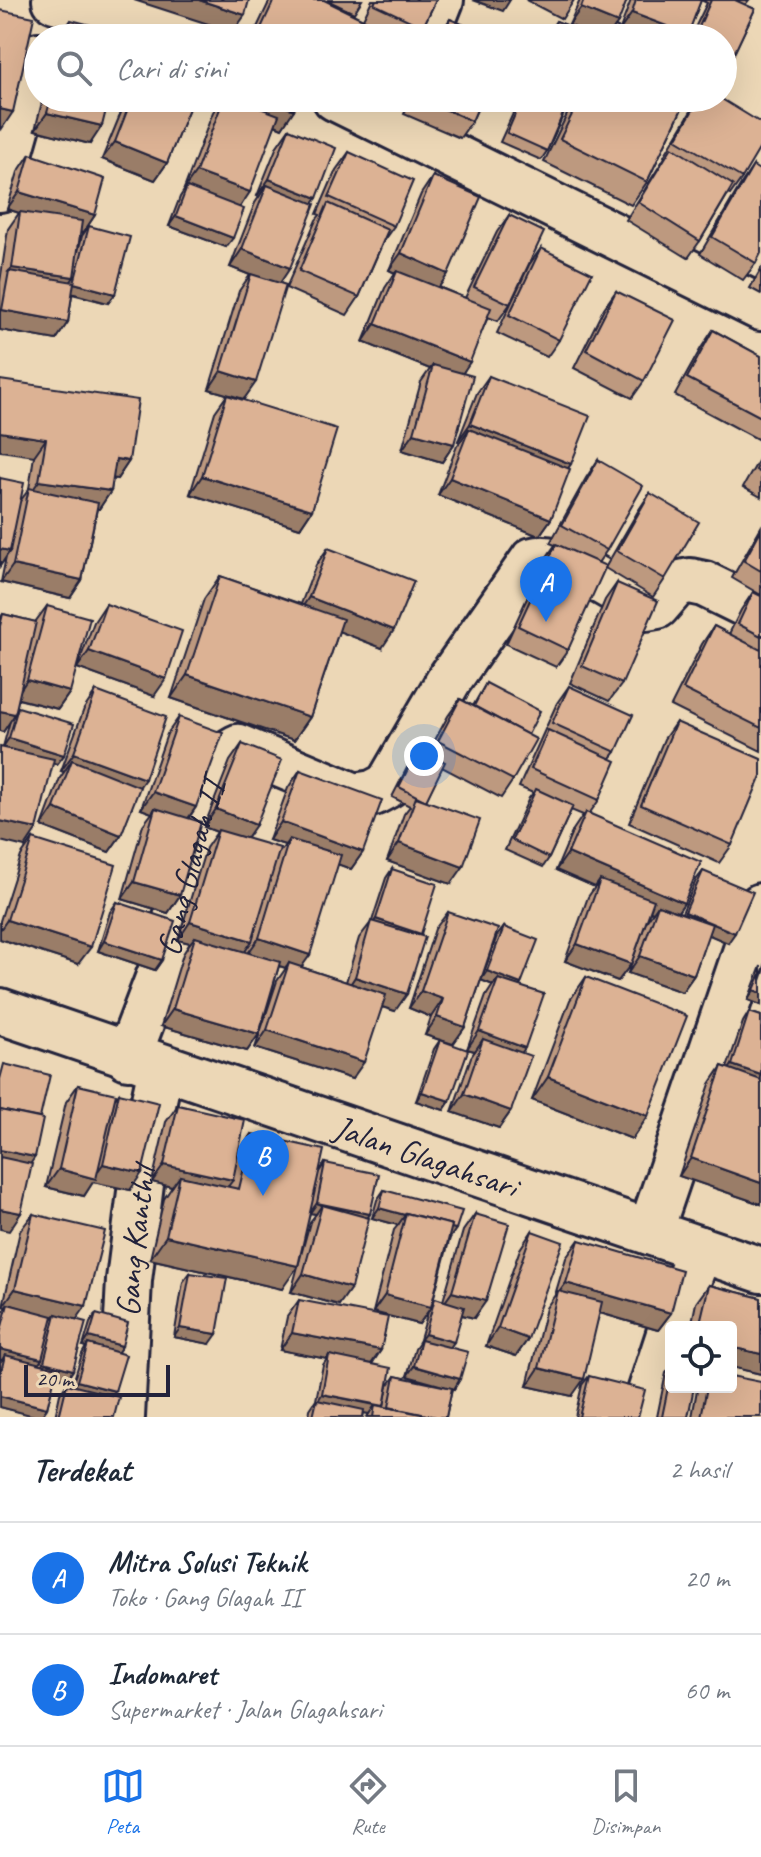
<!DOCTYPE html>
<html lang="id">
<meta charset="utf-8">
<style>
:root{--surface:#fff;--page:#f2f2f3;--text:#1f2937;--muted:#747a83;--line:#e0e1e3;--accent:#1a73e8}
body{margin:0;font-family:Caveat,sans-serif;background:var(--page);color:var(--text)}
.controls{position:absolute;right:24px;bottom:24px;display:grid;overflow:hidden;border-radius:8px;box-shadow:0 8px 32px #0002}
.controls button{width:72px;height:72px;display:grid;place-items:center;padding:0;border:0;border-bottom:2px solid var(--line);background:var(--surface);color:var(--text);font:40px sans-serif}
.scale{position:absolute;left:24px;bottom:20px;width:146px;box-sizing:border-box;padding-left:8px;border:4px solid #22223b;border-top:0;font-size:22px;line-height:28px;white-space:nowrap;color:#22223b;-webkit-text-stroke:6px #ecd7b6;paint-order:stroke}
.you{position:absolute;left:424px;top:756px;width:28px;height:28px;margin:-20px;border:6px solid #fff;border-radius:50%;background:#1a73e8;box-shadow:0 0 0 12px #1a73e833}
.badge{display:grid;place-items:center;width:52px;height:52px;border-radius:50%;background:var(--accent);color:#fff;font-size:26px;font-weight:700}
.pin{position:absolute;translate:-50% -66px;filter:drop-shadow(0 2px 4px #0008)}
.pin::after{content:'';position:absolute;top:42px;width:28px;height:24px;background:inherit;clip-path:polygon(0 0,100% 0,50% 100%)}
.list{margin:0;padding:0;list-style:none}
h2{display:flex;justify-content:space-between;align-items:center;height:104px;margin:0;padding:0 32px;font-size:34px}
h2 small{font-size:26px;font-weight:400;color:var(--muted)}
.list li{display:grid;grid-template-columns:52px 1fr auto;gap:24px;align-items:center;box-sizing:border-box;height:112px;padding:0 32px;border-top:2px solid var(--line)}
.list b{display:block;font-size:30px;white-space:nowrap}
.list p{margin:0;font-size:26px;white-space:nowrap;color:var(--muted)}
.list em{font-size:26px;font-style:normal;color:var(--muted)}
.icon{flex:none;width:44px;height:44px;fill:none;stroke:currentColor;stroke-width:2;stroke-linecap:round;stroke-linejoin:round}
.map{position:relative;flex:none;width:761px;height:1417px;overflow:hidden}
.search{position:absolute;background:var(--surface);box-shadow:0 8px 32px #0002;left:24px;right:24px;top:24px;height:88px;display:flex;align-items:center;gap:20px;box-sizing:border-box;padding:0 28px;border-radius:44px;color:var(--muted);font-size:30px}
.sheet{height:328px;background:var(--surface)}
nav{display:flex;justify-content:space-around;align-items:center;box-sizing:border-box;height:112px;border-top:2px solid var(--line);background:var(--surface);font-size:22px;color:var(--muted)}
nav a{display:grid;justify-items:center;gap:4px}
nav .on{color:var(--accent)}
.map>svg:first-child{display:block}
.lines{fill:none;stroke-linecap:round;stroke-linejoin:round}
.minor-casing{stroke:#22223b;stroke-width:50}
.minor{stroke:#ecd7b6;stroke-width:44}
.wall{fill:#bd997f;stroke:#22223b;stroke-width:2}
.shaded-wall{fill:#9a7d68;stroke:#22223b;stroke-width:2}
.building{fill:#dcb294;stroke:#22223b;stroke-width:2}
.labels{text-anchor:middle;stroke-width:6;stroke-linejoin:round;paint-order:stroke}
.street-label{font-size:34px;fill:#22223b;stroke:#ecd7b6}
</style>
<div class="map">
<svg width="761" height="1417" viewBox="0 0 761 1417">
<rect width="100%" height="100%" fill="#ecd7b6"/>
<filter id="ink" filterUnits="userSpaceOnUse"><feTurbulence type="fractalNoise" baseFrequency=".0125" numOctaves="2"/><feDisplacementMap in="SourceGraphic" scale="16" xChannelSelector="R" yChannelSelector="G"/><feConvolveMatrix kernelMatrix="1 2 1 2 8 2 1 2 1" color-interpolation-filters="sRGB"/></filter>
<g filter="url(#ink)">
<g class="lines">
<!-- minor casing -->
<g class="minor-casing">
<g id="minor">
<polyline points="55,0 189,38"/>
<polyline points="234,38 246,0"/>
<polyline points="426,38 441,0"/>
<polyline points="335,98 761,308"/>
<polyline points="0,189 38,55"/>
<path id="s1" d="M0 1011 761 1270"/>
<path id="s2" d="M128 1057 167 955 200 821 221 757 238 747 355 796 373 793 388 785 449 680 533 560C560 550 620 594 646 608L657 606 676 584 690 581 704 584 761 612"/>
<polyline points="650,1232 761,906"/>
<polyline points="671,1327 700,1249"/>
<path id="s3" d="M122 1417 129 1280 148 1128 161 1067"/>
<polyline points="642,1417 671,1328"/>
</g>
</g>
<!-- minor -->
<use href="#minor" class="minor"/>
</g>
<!-- wall -->
<g class="wall">
<polygon points="270,0 324,0 363,19 372,0 436,0 423,27 416,38 377,38 382,30 374,27 369,38 252,38"/>
<polygon points="327,0 362,0 354,13"/>
<polygon points="526,0 574,0 562,19"/>
<polygon points="580,0 627,0 615,27 620,29 631,0 749,0 745,5 755,9 723,76 723,38 690,38 707,3 701,0 686,38 640,38 628,33 637,38 600,38 569,25"/>
<polygon points="450,19 494,38 437,38"/>
<polygon points="71,20 66,38 58,38"/>
<polygon points="556,21 595,38 546,38 549,31"/>
<polygon points="43,98 109,98 90,144 35,130"/>
<polygon points="127,98 193,98 167,163 155,180 102,159"/>
<polygon points="214,98 300,98 282,128 275,125 240,208 226,247 169,226 180,197 185,189 184,189 213,112 221,101"/>
<polygon points="411,98 482,98 472,121 460,138 404,114"/>
<polygon points="520,98 571,98 547,151 541,160 500,142"/>
<polygon points="575,98 687,98 647,182 631,205 544,162"/>
<polygon points="699,98 720,98 742,178 730,195 728,194 700,241 688,258 626,220 665,157 664,156"/>
<polygon points="289,129 313,204 280,283 244,399 209,389 239,291 250,275 230,267 255,203 259,197 257,196 277,146"/>
<polygon points="349,152 394,226 384,240 359,297 347,315 286,288 316,220 320,215 317,214 336,170"/>
<polygon points="30,154 95,215 83,233 81,232 78,252 82,236 89,226 115,294 108,303 72,294 68,322 56,340 0,330 0,282 8,229 19,213 7,209 18,172"/>
<polygon points="753,166 756,263 743,280 700,254 741,184"/>
<polygon points="433,176 448,274 439,287 465,298 497,232 509,215 510,304 498,321 488,317 463,373 454,444 442,462 402,450 421,382 430,369 363,342 385,288 395,273 389,270 421,194"/>
<polygon points="541,248 559,340 547,357 497,333 529,265"/>
<polygon points="761,269 761,294 750,288"/>
<polygon points="616,291 644,381 632,398 574,368 604,308"/>
<polygon points="713,330 761,356 761,441 675,395 701,348"/>
<polygon points="489,376 571,464 568,468 551,519 539,536 438,495 457,446 460,442 458,441 477,393"/>
<polygon points="0,380 129,461 117,479 113,478 111,491 99,509 97,509 82,580 70,598 1,582 6,557 0,566 0,478 21,500 29,489 34,456"/>
<polygon points="227,395 312,510 300,528 190,494 215,412"/>
<polygon points="761,456 761,497 743,487"/>
<polygon points="598,460 607,550 598,563 568,650 556,667 506,644 544,561 555,545 550,543 586,478"/>
<polygon points="650,493 665,579 653,597 605,568 638,511"/>
<polygon points="761,527 761,595 732,578"/>
<polygon points="328,548 382,648 339,631 310,717 294,740 171,698 204,599 220,576 301,604 316,565"/>
<polygon points="617,583 622,684 609,701 570,683 605,600"/>
<polygon points="753,592 761,596 761,751 671,706 702,644 714,626 729,634 741,610"/>
<polygon points="106,604 154,696 77,668 94,622"/>
<polygon points="47,606 70,692 58,709 18,699 16,711 18,707 64,755 57,764 53,763 25,847 3,747 10,721 3,732 0,731 0,618 3,614 35,622"/>
<polygon points="486,683 528,735 513,780 501,798 442,767 426,800 451,884 387,861 404,814 410,806 392,797 412,758 418,749 428,753 448,716 460,699 473,706"/>
<polygon points="569,686 616,752 611,758 599,800 589,814 684,903 678,912 682,913 696,880 703,871 728,943 708,934 694,975 682,992 628,973 646,922 653,912 650,911 631,964 618,981 565,961 588,897 595,887 556,870 573,830 583,815 571,810 549,858 543,867 505,850 529,798 533,793 519,787 557,703"/>
<polygon points="96,691 139,787 121,835 109,852 42,826 60,778 64,772 61,771 84,709"/>
<polygon points="179,717 196,807 189,818 180,895 168,913 122,899 143,825 152,813 141,809 167,734"/>
<polygon points="676,722 732,845 719,863 629,823 664,739"/>
<polygon points="242,744 246,838 278,854 285,845 269,840 288,788 300,770 363,852 351,869 338,864 301,967 346,982 359,938 372,921 386,878 392,869 395,1011 382,1007 352,1079 255,1048 277,981 286,968 279,966 259,1034 247,1051 161,1026 183,954 190,943 178,940 206,848 217,832 204,827 230,761"/>
<polygon points="33,839 78,964 0,939 0,921 21,856"/>
<polygon points="117,902 162,960 155,970 98,951 110,912"/>
<polygon points="448,912 483,975 497,936 504,927 520,986 522,1053 511,1111 499,1128 452,1112 471,1057 475,1051 467,1049 486,996 493,985 481,980 465,1027 453,1044 450,1101 444,1110 416,1101 434,1049 440,1040 425,1035 431,1017 409,1008 435,929"/>
<polygon points="761,966 761,1005 748,1000"/>
<polygon points="586,977 648,1116 632,1139 532,1100 570,1000"/>
<polygon points="749,1012 761,1016 761,1204 679,1176 710,1084 722,1066 727,1068 743,1022"/>
<polygon points="78,1085 115,1098 119,1093 130,1190 93,1182 84,1196 46,1187 66,1102"/>
<polygon points="178,1105 238,1154 252,1134 319,1172 325,1163 370,1214 368,1217 339,1305 291,1292 310,1222 316,1214 310,1213 282,1289 150,1259 164,1199 172,1187 152,1182 166,1122"/>
<polygon points="384,1190 450,1238 432,1304 435,1298 443,1301 463,1231 475,1214 474,1318 462,1315 450,1347 460,1379 454,1389 452,1388 446,1417 367,1417 369,1414 364,1413 363,1417 309,1417 310,1409 316,1400 323,1365 327,1359 280,1350 287,1317 299,1300 381,1350 372,1364 384,1406 388,1386 395,1376 446,1387 407,1376 415,1349 419,1343 428,1312 419,1324 373,1312 394,1230 398,1225 372,1218 377,1200"/>
<polygon points="33,1214 77,1319 73,1370 67,1379 55,1376 47,1408 41,1417 0,1407 0,1362 2,1360 0,1360 0,1320 2,1313 6,1307 3,1306 20,1231"/>
<polygon points="532,1231 528,1339 516,1356 486,1346 520,1249"/>
<polygon points="579,1240 671,1313 658,1330 600,1313 572,1396 527,1386 546,1308 555,1295 566,1258"/>
<polygon points="190,1273 210,1344 174,1337 183,1282"/>
<polygon points="709,1285 761,1298 761,1374 731,1367 731,1327 691,1327 696,1303"/>
<polygon points="96,1314 122,1346 117,1353 115,1391 112,1396 114,1417 55,1417 60,1394 67,1384 72,1386 82,1354 86,1347 83,1346 90,1323"/>
<polygon points="671,1367 671,1387 688,1417 657,1417 666,1373"/>
<polygon points="589,1376 638,1417 575,1417 582,1385"/>
<polygon points="699,1387 731,1387 761,1417 692,1417 697,1390"/>
</g>
<!-- shaded-wall -->
<g class="shaded-wall">
<polygon points="134,0 199,0 245,15 233,32"/>
<polygon points="473,0 510,0 503,11"/>
<polygon points="581,8 618,23 607,38 600,38 569,25"/>
<polygon points="632,13 688,34 686,38 640,38 620,30"/>
<polygon points="224,98 266,98 294,110 282,128 223,102"/>
<polygon points="0,109 13,112 1,130 0,129"/>
<polygon points="47,113 102,126 90,144 35,130"/>
<polygon points="115,142 167,163 155,180 102,159"/>
<polygon points="196,172 250,192 238,210 184,189"/>
<polygon points="269,179 317,198 305,215 267,185 259,197 257,196"/>
<polygon points="19,192 95,215 83,233 7,209"/>
<polygon points="176,216 233,238 226,247 169,226"/>
<polygon points="242,249 290,268 278,286 230,267"/>
<polygon points="401,253 448,274 436,291 397,271 395,273 389,270"/>
<polygon points="12,268 74,277 62,294 8,272"/>
<polygon points="74,283 115,294 108,303 67,292"/>
<polygon points="2,310 68,322 56,340 0,330 0,313"/>
<polygon points="375,324 470,362 458,380 433,365 430,369 363,342"/>
<polygon points="221,371 256,382 244,399 209,389"/>
<polygon points="470,424 571,464 559,481 469,429 460,442 458,441"/>
<polygon points="0,432 46,439 34,456 0,451"/>
<polygon points="414,433 454,444 442,462 402,450"/>
<polygon points="116,459 129,461 117,479 104,477"/>
<polygon points="202,476 312,510 300,528 190,494"/>
<polygon points="450,478 551,519 539,536 438,495"/>
<polygon points="39,481 111,491 99,509 27,498"/>
<polygon points="0,549 10,551 0,566"/>
<polygon points="13,565 82,580 70,598 1,582"/>
<polygon points="309,597 394,630 382,648 297,615"/>
<polygon points="89,651 166,679 154,696 77,668"/>
<polygon points="187,675 310,717 294,740 171,698"/>
<polygon points="27,680 70,692 58,709 15,698"/>
<polygon points="0,711 15,714 3,732 0,731"/>
<polygon points="9,738 64,755 57,764 3,747"/>
<polygon points="74,753 145,779 133,796 72,760 64,772 61,771"/>
<polygon points="153,792 196,807 184,824 155,808 152,813 141,809"/>
<polygon points="54,808 121,835 109,852 42,826"/>
<polygon points="216,809 256,825 244,842 204,827"/>
<polygon points="0,821 37,829 25,847 0,841"/>
<polygon points="281,822 363,852 351,869 287,846 289,839 285,845 269,840"/>
<polygon points="399,843 463,867 451,884 387,861"/>
<polygon points="568,853 684,903 672,920 658,905 653,912 597,888 600,880 595,887 556,870"/>
<polygon points="134,882 180,895 168,913 122,899"/>
<polygon points="685,912 735,933 728,943 679,922"/>
<polygon points="376,919 421,934 414,944 370,928"/>
<polygon points="7,920 91,947 78,964 0,939 0,930"/>
<polygon points="190,922 252,941 240,959 195,937 190,943 178,940"/>
<polygon points="259,938 310,955 298,972 289,963 286,968 246,956"/>
<polygon points="104,941 162,960 155,970 98,951"/>
<polygon points="577,944 631,964 618,981 565,961"/>
<polygon points="640,956 694,975 682,992 628,973"/>
<polygon points="487,971 521,984 515,993 498,979 493,985 481,980"/>
<polygon points="355,977 407,994 395,1011 343,995"/>
<polygon points="754,990 761,993 761,1005 748,1000"/>
<polygon points="421,991 443,999 431,1017 409,1008"/>
<polygon points="173,1009 259,1034 247,1051 161,1026"/>
<polygon points="437,1017 465,1027 453,1044 425,1035"/>
<polygon points="267,1030 364,1062 352,1079 255,1048"/>
<polygon points="479,1031 525,1048 513,1065 483,1039 475,1051 467,1049"/>
<polygon points="732,1065 761,1075 761,1086 725,1075"/>
<polygon points="548,1077 648,1116 632,1139 532,1100"/>
<polygon points="422,1092 450,1101 444,1110 416,1101"/>
<polygon points="464,1094 511,1111 499,1128 452,1112"/>
<polygon points="0,1150 35,1157 23,1175 0,1170"/>
<polygon points="691,1158 761,1183 761,1204 679,1176"/>
<polygon points="103,1164 142,1173 130,1190 93,1182 84,1196 46,1187 59,1169 93,1178"/>
<polygon points="164,1165 233,1180 220,1197 180,1176 172,1187 152,1182"/>
<polygon points="317,1203 322,1205 316,1214 310,1213"/>
<polygon points="322,1205 370,1214 363,1224"/>
<polygon points="379,1208 405,1215 398,1225 372,1218"/>
<polygon points="0,1209 21,1213 9,1231 0,1229"/>
<polygon points="406,1215 456,1229 450,1238 403,1226"/>
<polygon points="166,1236 298,1266 282,1289 150,1259"/>
<polygon points="303,1274 351,1288 339,1305 291,1292"/>
<polygon points="566,1283 671,1313 658,1330 556,1300 557,1295"/>
<polygon points="15,1289 86,1306 74,1323 56,1314 53,1318 8,1304 6,1307 3,1306"/>
<polygon points="452,1292 486,1301 474,1318 440,1309"/>
<polygon points="385,1295 431,1307 419,1324 373,1312"/>
<polygon points="180,1328 217,1334 210,1344 174,1337"/>
<polygon points="498,1328 528,1339 516,1356 486,1346"/>
<polygon points="292,1333 381,1350 369,1367 329,1355 327,1359 280,1350"/>
<polygon points="425,1334 454,1342 447,1352 421,1340 418,1343"/>
<polygon points="89,1337 122,1346 115,1356 88,1344 86,1347 83,1346"/>
<polygon points="731,1347 761,1354 761,1374 731,1367"/>
<polygon points="0,1349 42,1359 36,1368 5,1355 2,1360 0,1360"/>
<polygon points="44,1362 73,1370 67,1379 38,1371"/>
<polygon points="414,1366 460,1379 454,1389 407,1376"/>
<polygon points="539,1368 584,1379 572,1396 527,1386"/>
<polygon points="77,1381 115,1391 109,1400 71,1390"/>
<polygon points="322,1394 375,1405 369,1414 316,1404"/>
<polygon points="0,1396 47,1408 41,1417 38,1417 0,1407"/>
</g>
<!-- building -->
<g class="building">
<polygon points="199,0 249,0 245,15"/>
<polygon points="274,0 324,0 375,25 369,38 282,38 261,28"/>
<polygon points="376,0 436,0 423,27 374,4"/>
<polygon points="584,0 627,0 618,23 581,8"/>
<polygon points="636,0 701,0 688,34 632,13"/>
<polygon points="711,0 735,0 755,9 724,75 723,38 694,38"/>
<polygon points="0,10 34,17 13,112 0,109"/>
<polygon points="450,19 494,38 442,38"/>
<polygon points="71,20 126,34 125,38 66,38"/>
<polygon points="556,21 596,36 595,38 549,38"/>
<polygon points="615,27 637,38 609,38"/>
<polygon points="383,30 400,38 379,38"/>
<polygon points="51,98 109,98 102,126 47,113"/>
<polygon points="132,98 193,98 167,163 115,142"/>
<polygon points="224,98 233,98 279,115 250,192 196,172"/>
<polygon points="266,98 300,98 294,110"/>
<polygon points="419,98 482,98 472,121"/>
<polygon points="522,98 560,98 568,102 547,151 507,133"/>
<polygon points="580,98 687,98 647,182 560,139"/>
<polygon points="700,98 720,98 761,123 761,146 742,178 676,139"/>
<polygon points="289,129 336,148 317,198 269,179"/>
<polygon points="672,147 733,185 700,241 638,202"/>
<polygon points="349,152 413,181 394,226 329,197"/>
<polygon points="30,154 105,179 95,215 19,192"/>
<polygon points="753,166 761,171 761,253 756,263 712,237"/>
<polygon points="433,176 481,197 448,274 401,253"/>
<polygon points="267,185 315,204 290,268 242,249"/>
<polygon points="187,187 244,209 233,238 176,216"/>
<polygon points="328,203 388,230 359,297 299,271"/>
<polygon points="20,212 82,221 74,277 12,268"/>
<polygon points="509,215 544,232 510,304 474,287"/>
<polygon points="89,226 130,237 115,294 74,283"/>
<polygon points="541,248 592,273 559,340 509,315"/>
<polygon points="9,271 74,282 68,322 2,310"/>
<polygon points="397,271 491,308 470,362 375,324"/>
<polygon points="251,274 286,285 256,382 221,371"/>
<polygon points="616,291 675,320 644,381 586,350"/>
<polygon points="713,330 761,356 761,417 687,378"/>
<polygon points="433,365 473,376 454,444 414,433"/>
<polygon points="489,376 590,416 571,464 470,424"/>
<polygon points="0,380 138,400 129,461 116,459 111,491 39,481 46,439 0,432"/>
<polygon points="227,395 337,429 312,510 202,476"/>
<polygon points="469,429 570,469 551,519 450,478"/>
<polygon points="598,460 643,486 607,550 562,525"/>
<polygon points="761,460 761,473 756,470"/>
<polygon points="0,478 24,483 10,551 0,549"/>
<polygon points="29,488 98,503 82,580 13,565"/>
<polygon points="650,493 699,522 665,579 617,551"/>
<polygon points="761,530 761,571 744,561"/>
<polygon points="556,544 606,566 568,650 518,626"/>
<polygon points="328,548 414,581 394,630 309,597"/>
<polygon points="220,576 343,619 310,717 187,675"/>
<polygon points="617,583 658,601 622,684 582,666"/>
<polygon points="753,592 761,596 761,636 738,624"/>
<polygon points="106,604 182,631 166,679 89,651"/>
<polygon points="47,606 90,618 70,692 27,680"/>
<polygon points="3,614 36,622 15,714 0,711 0,626"/>
<polygon points="714,626 761,650 761,728 683,689"/>
<polygon points="486,683 540,711 528,735 474,706"/>
<polygon points="569,686 633,715 616,752 552,723"/>
<polygon points="96,691 166,717 145,779 74,753"/>
<polygon points="460,699 536,739 513,780 438,741"/>
<polygon points="18,707 74,724 64,755 9,738"/>
<polygon points="179,717 223,733 196,807 153,792"/>
<polygon points="676,722 761,759 761,776 732,845 641,805"/>
<polygon points="548,730 616,761 599,800 531,769"/>
<polygon points="242,744 282,760 256,825 216,809"/>
<polygon points="0,747 54,759 37,829 0,821"/>
<polygon points="418,749 445,762 426,801 399,787"/>
<polygon points="72,760 140,787 121,835 54,808"/>
<polygon points="300,770 382,800 363,852 281,822"/>
<polygon points="536,789 573,806 549,858 512,840"/>
<polygon points="416,797 480,820 463,867 399,843"/>
<polygon points="155,808 201,822 180,895 134,882"/>
<polygon points="586,812 701,862 684,903 568,853"/>
<polygon points="218,830 280,848 252,941 190,922"/>
<polygon points="33,839 116,865 91,947 7,920"/>
<polygon points="289,839 341,855 310,955 259,938"/>
<polygon points="392,869 437,884 421,934 376,919"/>
<polygon points="703,871 753,892 735,933 685,912"/>
<polygon points="600,880 654,900 631,964 577,944"/>
<polygon points="117,902 175,921 162,960 104,941"/>
<polygon points="658,905 712,924 694,975 640,956"/>
<polygon points="448,912 498,929 465,1027 437,1017 443,999 421,991"/>
<polygon points="371,921 425,937 407,994 355,977"/>
<polygon points="504,927 538,940 521,984 487,971"/>
<polygon points="195,937 280,962 259,1034 173,1009"/>
<polygon points="289,963 386,995 364,1062 267,1030"/>
<polygon points="761,973 761,993 754,990"/>
<polygon points="586,977 687,1016 648,1116 548,1077"/>
<polygon points="498,979 544,994 525,1048 479,1031"/>
<polygon points="749,1012 761,1016 761,1075 732,1065"/>
<polygon points="483,1039 531,1056 511,1111 464,1094"/>
<polygon points="440,1040 468,1050 450,1101 422,1092"/>
<polygon points="4,1064 50,1075 40,1118 0,1110 0,1079"/>
<polygon points="722,1066 761,1080 761,1183 691,1158"/>
<polygon points="78,1085 116,1094 96,1179 59,1169"/>
<polygon points="119,1093 159,1103 142,1173 103,1164"/>
<polygon points="178,1105 245,1120 233,1180 164,1165"/>
<polygon points="0,1110 43,1119 35,1157 0,1150"/>
<polygon points="252,1134 324,1150 298,1266 166,1236 180,1176 239,1189"/>
<polygon points="0,1157 32,1164 21,1213 0,1209"/>
<polygon points="325,1163 379,1174 370,1214 317,1203"/>
<polygon points="384,1190 462,1211 456,1229 451,1228 452,1225 406,1213 405,1215 379,1208"/>
<polygon points="322,1205 369,1218 351,1288 303,1274"/>
<polygon points="406,1213 452,1225 431,1307 385,1295"/>
<polygon points="33,1214 105,1231 86,1306 15,1289"/>
<polygon points="475,1214 509,1224 486,1301 452,1292"/>
<polygon points="532,1231 563,1242 528,1339 498,1328"/>
<polygon points="579,1240 682,1270 671,1313 566,1283"/>
<polygon points="190,1273 227,1278 217,1334 180,1328"/>
<polygon points="709,1285 761,1298 761,1354 731,1347 731,1327 699,1327"/>
<polygon points="558,1291 602,1302 584,1379 539,1368"/>
<polygon points="435,1298 464,1307 454,1342 425,1334"/>
<polygon points="299,1300 388,1317 381,1350 292,1333"/>
<polygon points="8,1304 53,1316 42,1359 0,1349 0,1334"/>
<polygon points="56,1314 86,1322 73,1370 44,1362"/>
<polygon points="96,1314 128,1323 122,1346 89,1337"/>
<polygon points="421,1340 468,1352 460,1379 414,1366"/>
<polygon points="88,1344 126,1355 115,1391 77,1381"/>
<polygon points="5,1355 57,1368 47,1408 0,1396 0,1376"/>
<polygon points="329,1355 391,1368 384,1406 322,1394"/>
<polygon points="671,1373 671,1387 694,1387 688,1417 662,1417"/>
<polygon points="395,1376 452,1388 446,1417 436,1417 389,1407"/>
<polygon points="589,1376 645,1390 638,1417 579,1417"/>
<polygon points="731,1376 761,1382 761,1417 701,1417 707,1387 731,1387"/>
<polygon points="67,1384 119,1397 114,1417 59,1417"/>
<polygon points="317,1400 364,1410 363,1417 313,1417"/>
<polygon points="375,1405 436,1417 373,1417"/>
</g>
</g>
<g class="labels">
<!-- street labels -->
<g class="street-label">
<text dy="12" stroke="none"><textPath href="#s2" startOffset="200">Gang Glagah II</textPath></text>
<text dy="12" stroke="none"><textPath href="#s1" startOffset="450">Jalan Glagahsari</textPath></text>
<text dy="12" stroke="none"><textPath href="#s3" startOffset="176">Gang Kanthil</textPath></text>
</g>
</g>
</svg>
<div class="controls">
<button><svg class="icon" aria-label="locate" viewBox="0 0 24 24"><circle cx="12" cy="12" r="6"/><path d="M12 2v4M12 18v4M2 12h4M18 12h4"/></svg></button>
</div>
<div class="scale">20 m</div>
<div class="you"></div>
<div class="pin badge" style="left:546px;top:622px">A</div>
<div class="pin badge" style="left:263px;top:1196px">B</div>
<div class="search"><svg class="icon" aria-label="search" viewBox="0 0 24 24"><circle cx="10" cy="10" r="6"/><path d="M15 15l6 6"/></svg>Cari di sini</div>
</div>
<section class="sheet">
<h2>Terdekat<small>2 hasil</small></h2>
<ul class="list">
<li><span class="badge">A</span><div><b>Mitra Solusi Teknik</b><p>Toko · Gang Glagah II</p></div><em>20 m</em></li>
<li><span class="badge">B</span><div><b>Indomaret</b><p>Supermarket · Jalan Glagahsari</p></div><em>60 m</em></li>
</ul>
</section>
<nav>
<a class="on"><svg class="icon" aria-label="map" viewBox="0 0 24 24"><path d="M3 6l6-2 6 2 6-2v14l-6 2-6-2-6 2zM9 4v14M15 6v14"/></svg>Peta</a>
<a><svg class="icon" aria-label="directions" viewBox="0 0 24 24"><path d="M12 3l9 9-9 9-9-9zM9 14v-3h6M13 9l2 2-2 2"/></svg>Rute</a>
<a><svg class="icon" aria-label="saved" viewBox="0 0 24 24"><path d="M7 4h10v16l-5-4-5 4z"/></svg>Disimpan</a>
</nav>
